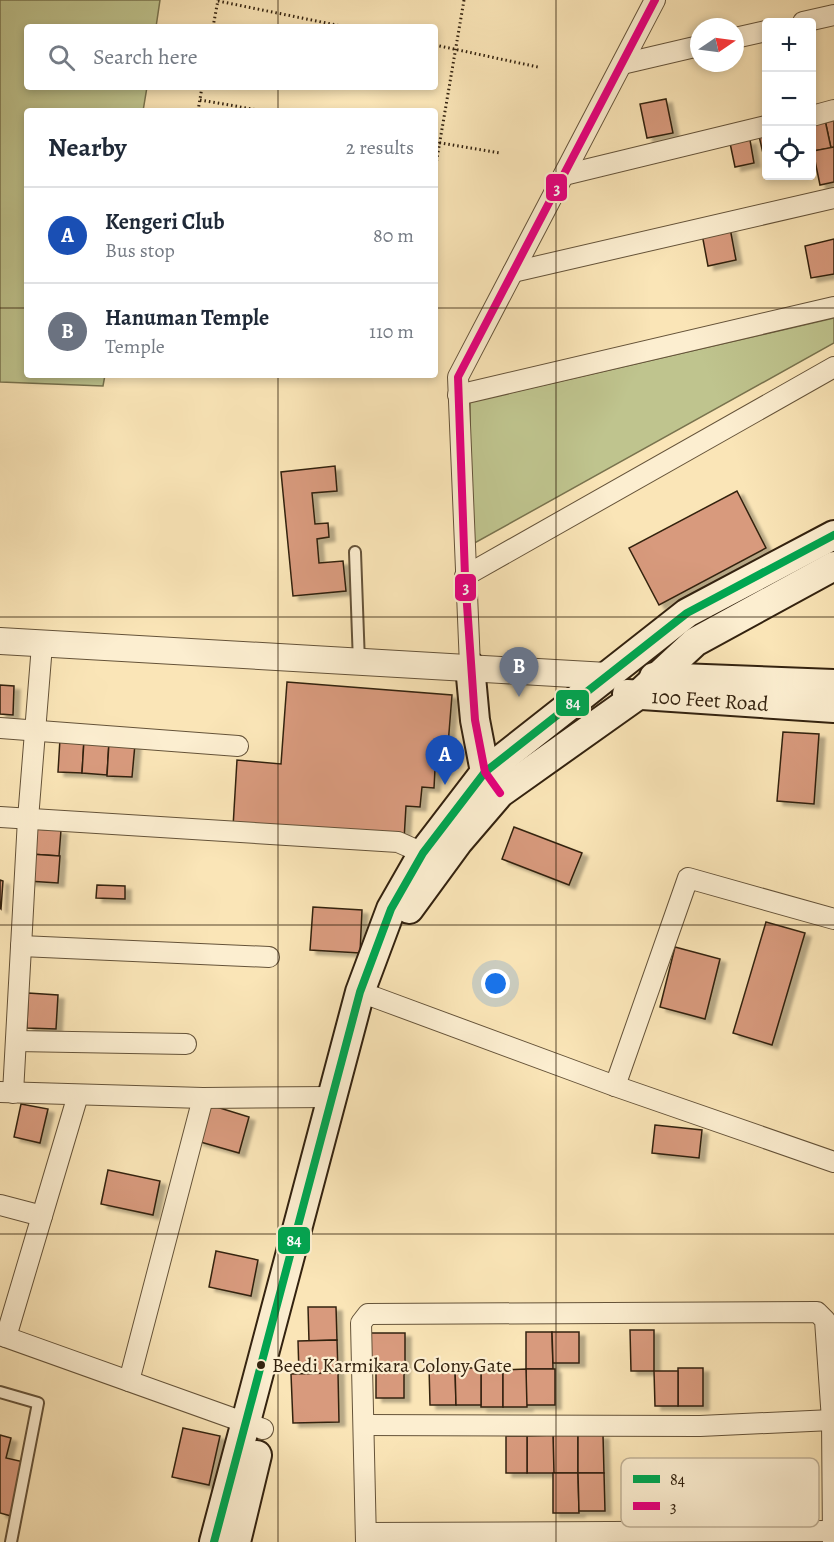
<!DOCTYPE html>
<meta charset="utf-8">
<style>
:root{--surface:#fff;--page:#f6f6f7;--text:#1f2937;--muted:#747a83;--line:#e0e1e3;--accent:#8f2418}
body{margin:0;font-family:Alegreya,serif;background:var(--page);color:var(--text)}
.controls{position:absolute;right:18px;top:18px;display:grid;overflow:hidden;border-radius:6px;box-shadow:0 3px 9px #0003}
.controls button{width:54px;height:54px;display:grid;place-items:center;padding:0;border:0;border-bottom:2px solid var(--line);background:var(--surface);color:var(--text);font:30px sans-serif}
.compass{position:absolute;left:690px;top:18px;width:54px;height:54px;border-radius:50%;background:var(--surface);box-shadow:0 3px 9px #0003;rotate:77deg}
.you{position:absolute;left:496px;top:984px;width:21px;height:21px;margin:-15px;border:4px solid #fff;border-radius:50%;background:#1a73e8;box-shadow:0 0 0 9px #1a73e833}
.badge{display:grid;place-items:center;width:39px;height:39px;border-radius:50%;background:var(--accent);color:#fff;font-size:20px;font-weight:700}
.pin{position:absolute;translate:-50% -50px;filter:drop-shadow(0 2px 3px #0008)}
.pin::after{content:'';position:absolute;top:32px;width:21px;height:18px;background:inherit;clip-path:polygon(0 0,100% 0,50% 100%)}
.list{margin:0;padding:0;list-style:none}
h2{display:flex;justify-content:space-between;align-items:center;height:78px;margin:0;padding:0 24px;font-size:26px}
h2 small{font-size:20px;font-weight:400;color:var(--muted)}
.list li{display:grid;grid-template-columns:39px 1fr auto;gap:18px;align-items:center;box-sizing:border-box;height:96px;padding:0 24px;border-top:2px solid var(--line)}
.list b{display:block;font-size:22px;white-space:nowrap}
.list p{margin:0;font-size:20px;white-space:nowrap;color:var(--muted)}
.list em{font-size:20px;font-style:normal;color:var(--muted)}
.icon{flex:none;width:33px;height:33px;fill:none;stroke:currentColor;stroke-width:2;stroke-linecap:round;stroke-linejoin:round}
.map{position:relative;flex:none;width:834px;height:1542px;overflow:hidden}
.search{position:absolute;background:var(--surface);box-shadow:0 3px 9px #0003;left:24px;top:24px;width:414px;height:66px;display:flex;align-items:center;gap:15px;box-sizing:border-box;padding:0 21px;border-radius:6px;color:var(--muted);font-size:22px}
.panel{position:absolute;background:var(--surface);box-shadow:0 3px 9px #0003;left:24px;top:108px;width:414px;height:270px;border-radius:6px}
.map>svg:first-child{display:block}
.green{fill:#bfc48e;stroke:#79734e;stroke-width:1.5}
.building{fill:#d89a7d;stroke:#33220f;stroke-width:1.5;filter:url(#shadow)}
.lines{fill:none;stroke-linecap:round;stroke-linejoin:round}
.service-casing{stroke:#655339;stroke-width:14}
.minor-casing{stroke:#655339;stroke-width:22}
.tertiary-casing{stroke:#655339;stroke-width:28}
.secondary-casing{stroke:#33220f;stroke-width:32}
.path{stroke:#33220f;stroke-width:3;stroke-dasharray:1.5 3;stroke-linecap:butt}
.service{stroke:#fceed0;stroke-width:10}
.minor{stroke:#fceed0;stroke-width:20}
.tertiary{stroke:#fceed0;stroke-width:26}
.secondary{stroke:#fceed0;stroke-width:28}
.bus-1-casing{stroke:#fceed0;stroke-width:12}
.bus-2-casing{stroke:#fceed0;stroke-width:12}
.bus-1{stroke:#00a651;stroke-width:8}
.bus-2{stroke:#e5007d;stroke-width:8}
.grid{fill:none;stroke:#33220f;stroke-width:1.5;stroke-opacity:0.55}
.bus-dot{fill:#33220f;stroke:#fceed0;stroke-width:2}
.labels{text-anchor:middle;stroke-width:4.5;stroke-linejoin:round;paint-order:stroke}
.bus-label{font-size:20px;fill:#33220f;stroke:#fceed0;text-anchor:start}
.street-label{font-size:21px;fill:#33220f;stroke:#fceed0}
.key{fill:#fceed0;stroke:#c0b196;stroke-width:1.5}
.key-label{font-size:16px;fill:#33220f}
.line-badge{stroke:#fceed0;stroke-width:2}
.badge-label{font-size:16px;text-anchor:middle;font-weight:bold;fill:#fff}
</style>
<div class="map">
<svg width="834" height="1542" viewBox="0 0 834 1542">
<defs>
<filter id="shadow"><feDropShadow dx="6" dy="4" stdDeviation="1.5" flood-color="#0004"/></filter>
</defs>
<rect width="100%" height="100%" fill="#fae5b7"/>
<filter id="stains"><feTurbulence type="fractalNoise" baseFrequency=".00333" numOctaves="4"/><feColorMatrix values="0 0 0 0 .2 0 0 0 0 .09 0 0 0 0 .02 0 0 0 .5 -.17"/></filter>
<radialGradient id="worn" r=".72"><stop offset=".6" stop-color="#630" stop-opacity="0"/><stop offset="1" stop-color="#630" stop-opacity=".3"/></radialGradient>
<!-- green -->
<g class="green">
<polygon points="0,0 160,0 156,27 27,27 27,87 147,87 143,111 27,111 27,375 105,375 103,386 0,382"/>
<polygon points="834,318 834,343 471,545 470,402"/>
</g>
<!-- building -->
<g class="building">
<polygon points="666,99 673,133 647,138 640,104"/>
<polygon points="834,119 834,147 831,148 825,120"/>
<polygon points="825,120 831,148 813,151 812,122"/>
<polygon points="766,134 766,162 765,162 759,136"/>
<polygon points="750,140 754,163 735,167 730,143"/>
<polygon points="834,147 834,182 820,185 813,151"/>
<polygon points="730,228 736,260 708,266 702,234"/>
<polygon points="834,239 834,274 811,278 805,246"/>
<polygon points="335,466 337,491 312,493 315,524 328,523 329,537 317,539 319,563 343,561 346,591 293,596 281,472"/>
<polygon points="737,491 766,548 659,605 629,548"/>
<polygon points="287,682 452,695 446,770 435,769 434,788 422,787 420,807 406,806 404,840 233,827 237,760 281,764"/>
<polygon points="0,685 14,686 13,715 0,714"/>
<polygon points="783,732 819,734 814,804 777,801"/>
<polygon points="60,739 84,740 82,773 58,772"/>
<polygon points="84,740 109,742 107,775 82,773"/>
<polygon points="109,742 135,744 132,777 107,776"/>
<polygon points="514,827 582,853 569,885 502,859"/>
<polygon points="32,829 61,830 59,856 30,854"/>
<polygon points="30,854 60,856 58,883 28,881"/>
<polygon points="0,880 3,881 1,909 0,908"/>
<polygon points="97,885 125,886 125,899 96,898"/>
<polygon points="313,907 362,910 360,953 310,950"/>
<polygon points="766,922 805,933 772,1045 733,1033"/>
<polygon points="675,947 720,959 705,1019 660,1007"/>
<polygon points="28,993 58,995 56,1029 27,1028"/>
<polygon points="21,1104 48,1109 40,1143 14,1137"/>
<polygon points="207,1104 249,1117 239,1153 197,1141"/>
<polygon points="655,1125 702,1130 699,1158 652,1153"/>
<polygon points="108,1170 160,1181 153,1215 101,1204"/>
<polygon points="216,1251 258,1260 251,1296 209,1287"/>
<polygon points="308,1307 336,1307 337,1340 309,1341"/>
<polygon points="630,1330 654,1330 654,1371 631,1371"/>
<polygon points="526,1332 552,1332 553,1369 526,1369"/>
<polygon points="552,1332 579,1332 579,1363 553,1363"/>
<polygon points="371,1333 405,1333 405,1367 371,1368"/>
<polygon points="337,1340 338,1373 299,1374 298,1341"/>
<polygon points="429,1366 455,1366 456,1405 430,1405"/>
<rect x="376" y="1367" width="28" height="31"/>
<polygon points="503,1367 503,1407 481,1407 481,1368"/>
<polygon points="455,1368 481,1368 481,1405 456,1405"/>
<rect x="678" y="1368" width="25" height="38"/>
<rect x="526" y="1369" width="29" height="36"/>
<polygon points="526,1369 527,1407 503,1407 503,1370"/>
<polygon points="654,1371 678,1371 678,1406 655,1406"/>
<polygon points="338,1373 339,1422 293,1423 291,1374"/>
<polygon points="183,1428 220,1436 209,1485 172,1477"/>
<polygon points="0,1435 11,1438 6,1458 24,1462 11,1516 0,1513"/>
<rect x="553" y="1435" width="25" height="38"/>
<polygon points="553,1435 554,1473 527,1473 527,1436"/>
<polygon points="578,1435 603,1435 604,1473 578,1473"/>
<rect x="506" y="1436" width="21" height="37"/>
<polygon points="553,1473 578,1473 579,1513 553,1513"/>
<polygon points="578,1473 604,1473 605,1511 579,1511"/>
</g>
<g class="lines">
<!-- service casing -->
<g class="service-casing">
<g id="service">
<polyline points="355,552 359,663"/>
<polyline points="0,1392 38,1403 11,1542"/>
</g>
</g>
<!-- minor casing -->
<g class="minor-casing">
<g id="minor">
<polyline points="803,22 834,15"/>
<polyline points="735,38 766,31"/>
<polyline points="622,64 699,46"/>
<polyline points="812,116 834,110"/>
<polyline points="564,175 766,126"/>
<polyline points="513,272 834,198"/>
<polyline points="458,395 834,307"/>
<polyline points="465,576 834,367"/>
<polyline points="470,666 458,377 655,0"/>
<polyline points="0,728 238,746"/>
<polyline points="0,817 398,842 423,853"/>
<polyline points="21,946 269,957"/>
<polyline points="374,997 615,1086 834,1162"/>
<polyline points="16,1041 186,1044"/>
<polyline points="615,1086 688,878 834,919"/>
<polyline points="0,1092 203,1098 333,1097"/>
<polyline points="13,1093 28,819 42,645"/>
<polyline points="0,1205 42,1216"/>
<polyline points="0,1335 263,1429"/>
<polyline points="6,1337 78,1095"/>
<polyline points="129,1381 203,1098"/>
<polyline points="365,1425 700,1426 832,1420"/>
<polyline points="366,1533 833,1531"/>
<polyline points="366,1542 361,1323 368,1314 817,1312 825,1320 832,1420 833,1542"/>
</g>
</g>
<!-- tertiary casing -->
<g class="tertiary-casing">
<polyline id="tertiary" points="0,641 607,676"/>
</g>
<!-- secondary casing -->
<g class="secondary-casing">
<g id="secondary">
<polyline points="470,666 475,720 485,772 495,786"/>
<polyline points="654,677 834,684"/>
<polyline points="627,694 834,708"/>
<polyline points="409,909 458,842 500,793 638,695 695,642 834,566"/>
<polyline points="214,1542 360,992 391,909 423,853 485,772 687,613 834,535"/>
<polyline points="236,1542 257,1455"/>
</g>
</g>
<!-- path -->
<g class="path">
<polyline points="218,1 346,27"/>
<polyline points="213,27 218,0"/>
<polyline points="435,45 538,67"/>
<polyline points="200,100 264,111"/>
<polyline points="198,111 202,87"/>
<polyline points="435,142 500,153"/>
<polyline points="435,170 464,0"/>
</g>
<!-- service -->
<use href="#service" class="service"/>
<!-- minor -->
<use href="#minor" class="minor"/>
<!-- tertiary -->
<use href="#tertiary" class="tertiary"/>
<!-- secondary -->
<use href="#secondary" class="secondary"/>
<!-- bus-1 casing -->
<g class="bus-1-casing">
<polyline id="bus-1" points="214,1542 360,992 391,909 423,853 485,772 687,613 834,535"/>
</g>
<!-- bus-2 casing -->
<g class="bus-2-casing">
<polyline id="bus-2" points="500,793 485,772 475,720 465,576 458,377 655,0"/>
</g>
<!-- bus-1 -->
<use href="#bus-1" class="bus-1"/>
<!-- bus-2 -->
<use href="#bus-2" class="bus-2"/>
</g>
<!-- grid -->
<path class="grid" d="M278 0V27M556 0V1542M278 87V111M0 308H27M435 308H834M278 375V1542M0 617H834M0 925H834M0 1234H834"/>
<!-- markers -->
<circle class="bus-dot" cx="261" cy="1365" r="5"/>
<g class="labels">
<!-- bus labels -->
<g class="bus-label">
<text x="272" y="1372">Beedi Karmikara Colony Gate</text>
</g>
<!-- street labels -->
<g class="street-label">
<text transform="translate(710 700) rotate(4)" y="7">100 Feet Road</text>
</g>
</g>
<!-- legend -->
<rect x="621" y="1458" width="198" height="69" rx="9" class="key"/>
<rect x="633" y="1475" width="27" height="8" fill="#00a651"/>
<rect x="633" y="1502" width="27" height="8" fill="#e5007d"/>
<g class="key-label">
<text x="670" y="1485">84</text>
<text x="670" y="1512">3</text>
</g>
<g class="line-badge">
<rect x="545" y="173" width="23" height="29" rx="6" fill="#e5007d"/>
<rect x="454" y="573" width="23" height="29" rx="6" fill="#e5007d"/>
<rect x="555" y="689" width="35" height="28" rx="6" fill="#00a651"/>
<rect x="277" y="1226" width="34" height="29" rx="6" fill="#00a651"/>
</g>
<g class="badge-label">
<text x="557" y="194">3</text>
<text x="466" y="593">3</text>
<text x="573" y="709">84</text>
<text x="294" y="1246">84</text>
</g>
<rect width="100%" height="100%" filter="url(#stains)"/>
<rect width="100%" height="100%" fill="url(#worn)"/>
</svg>
<div class="controls">
<button>+</button>
<button>−</button>
<button><svg class="icon" aria-label="locate" viewBox="0 0 24 24"><circle cx="12" cy="12" r="6"/><path d="M12 2v4M12 18v4M2 12h4M18 12h4"/></svg></button>
</div>
<svg class="compass" viewBox="-18 -18 36 36"><path d="M0-13l5 13h-10z" fill="#e53935"/><path d="M0 13l5-13h-10z" fill="#747a83"/></svg>
<div class="you"></div>
<div class="pin badge" style="left:445px;top:785px;background:#1a4fb4">A</div>
<div class="pin badge" style="left:519px;top:697px;background:#6b7280">B</div>
<div class="search"><svg class="icon" aria-label="search" viewBox="0 0 24 24"><circle cx="10" cy="10" r="6"/><path d="M15 15l6 6"/></svg>Search here</div>
<section class="panel">
<h2>Nearby<small>2 results</small></h2>
<ul class="list">
<li><span class="badge" style="background:#1a4fb4">A</span><div><b>Kengeri Club</b><p>Bus stop</p></div><em>80 m</em></li>
<li><span class="badge" style="background:#6b7280">B</span><div><b>Hanuman Temple</b><p>Temple</p></div><em>110 m</em></li>
</ul>
</section>
</div>
